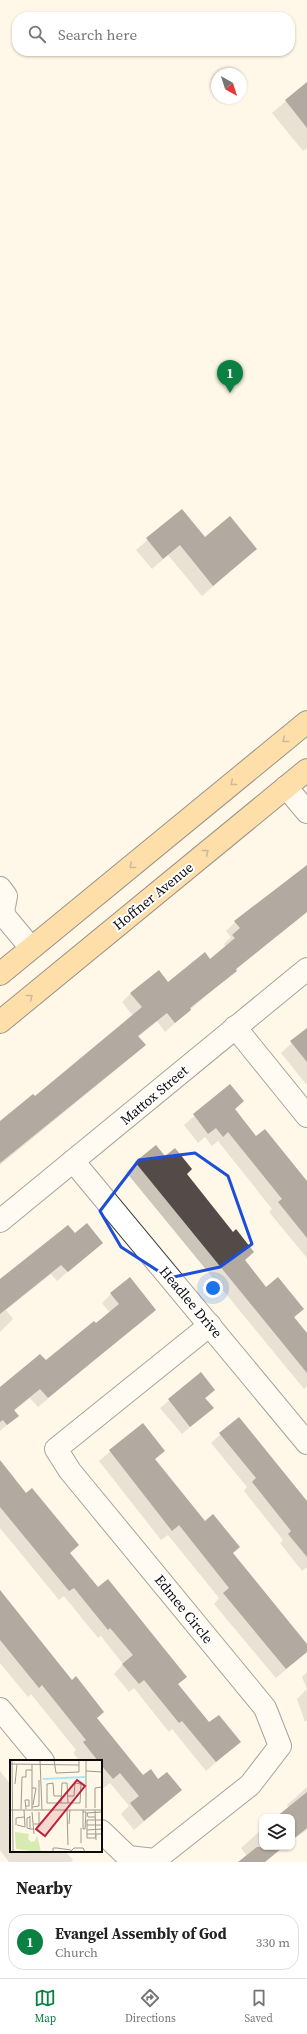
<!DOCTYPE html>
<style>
:root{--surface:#fff;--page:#f6f6f6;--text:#222;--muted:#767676;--line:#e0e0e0;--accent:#0b8043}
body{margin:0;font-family:"Source Serif 4",serif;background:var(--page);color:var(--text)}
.controls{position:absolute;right:12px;bottom:12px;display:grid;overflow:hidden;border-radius:8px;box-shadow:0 1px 3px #0004}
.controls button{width:36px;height:36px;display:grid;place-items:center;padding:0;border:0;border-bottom:1px solid var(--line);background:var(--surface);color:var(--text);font:20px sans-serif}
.compass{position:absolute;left:211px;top:68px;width:36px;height:36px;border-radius:50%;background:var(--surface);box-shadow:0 1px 3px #0004;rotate:141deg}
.you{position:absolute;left:213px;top:1288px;width:14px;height:14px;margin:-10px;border:3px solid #fff;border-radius:50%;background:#1a73e8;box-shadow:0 0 0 6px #1a73e833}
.badge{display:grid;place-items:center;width:26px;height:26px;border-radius:50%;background:var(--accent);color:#fff;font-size:13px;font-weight:700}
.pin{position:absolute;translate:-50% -33px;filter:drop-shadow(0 1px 2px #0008)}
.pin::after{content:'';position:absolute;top:21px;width:14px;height:12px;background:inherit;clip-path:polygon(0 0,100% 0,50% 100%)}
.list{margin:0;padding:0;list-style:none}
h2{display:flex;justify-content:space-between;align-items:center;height:52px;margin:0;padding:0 16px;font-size:17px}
h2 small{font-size:13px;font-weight:400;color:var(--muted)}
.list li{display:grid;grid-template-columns:26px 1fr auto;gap:12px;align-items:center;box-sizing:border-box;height:56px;margin:0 8px 8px;padding:0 8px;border:1px solid var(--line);border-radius:16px}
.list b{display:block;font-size:15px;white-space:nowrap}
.list p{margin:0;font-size:13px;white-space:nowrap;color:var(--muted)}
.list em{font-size:13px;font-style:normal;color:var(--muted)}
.icon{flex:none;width:22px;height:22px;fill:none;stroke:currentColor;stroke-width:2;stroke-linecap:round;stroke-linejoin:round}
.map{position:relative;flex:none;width:307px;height:1862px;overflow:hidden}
.search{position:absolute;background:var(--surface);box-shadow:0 1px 3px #0004;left:12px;right:12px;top:12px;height:44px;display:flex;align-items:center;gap:10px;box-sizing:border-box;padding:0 14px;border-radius:16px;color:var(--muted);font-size:15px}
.sheet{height:116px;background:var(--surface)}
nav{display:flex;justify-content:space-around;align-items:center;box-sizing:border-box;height:56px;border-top:1px solid var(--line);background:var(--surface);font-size:11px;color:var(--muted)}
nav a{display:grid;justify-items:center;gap:2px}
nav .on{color:var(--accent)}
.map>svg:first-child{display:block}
.shadow{fill:#0003}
.building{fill:#544a47}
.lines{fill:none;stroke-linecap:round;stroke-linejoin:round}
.minor-casing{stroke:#3e3e3e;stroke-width:24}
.major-casing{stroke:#1c1c1c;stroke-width:24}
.minor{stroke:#fff;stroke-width:22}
.major{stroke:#fdc05b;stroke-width:22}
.oneway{stroke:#906f37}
.marked{fill:none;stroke:#1d4ed8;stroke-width:3;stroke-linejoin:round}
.labels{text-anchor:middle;stroke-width:4;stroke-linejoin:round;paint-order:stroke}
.street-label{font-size:14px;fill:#0b0b0b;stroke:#fff}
.inset-river{fill:none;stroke:#ace5f8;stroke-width:2}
.inset-road{fill:none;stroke:#9d9990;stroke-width:1}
.view{fill:#be1f3c;fill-opacity:0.15;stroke:#be1f3c;stroke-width:2}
.inset-edge{fill:none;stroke:#0b0b0b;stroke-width:2}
</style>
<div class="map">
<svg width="307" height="1862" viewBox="0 0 307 1862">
<rect width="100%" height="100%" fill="#fff8e9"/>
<!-- shadow -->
<g class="shadow">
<polygon points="307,83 307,148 303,151 272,113"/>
<polygon points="182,510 205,538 256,549 202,596 168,555 152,569 136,550"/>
<polygon points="307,873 307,912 235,970 165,1032 157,1021 138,1037 144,1045 135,1054 0,1165 0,1134 35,1098 133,1016 122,1002 131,993 168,983 210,960 226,947 224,944 231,937 226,931 235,922"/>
<polygon points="307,1029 307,1084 306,1084 281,1053"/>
<polygon points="230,1085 243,1101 234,1110 256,1137 307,1181 307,1258 269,1212 272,1209 218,1141 212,1146 205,1137 198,1143 184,1125"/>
<polygon points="156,1146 165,1158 186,1174 233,1233 253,1252 244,1261 266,1288 303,1309 294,1318 307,1334 307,1386 304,1389 126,1172"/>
<polygon points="75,1234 102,1243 57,1281 51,1274 6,1310 13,1319 0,1332 0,1281"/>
<polygon points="111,1294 155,1309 38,1407 30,1398 14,1411 17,1416 0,1431 0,1388 46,1362 110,1313 102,1303"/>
<polygon points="201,1374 214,1390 205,1399 213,1408 182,1434 160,1408"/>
<polygon points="239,1418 307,1502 307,1567 302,1571 280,1543 283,1540 244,1491 247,1487 211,1443"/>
<polygon points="143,1424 164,1451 154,1460 307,1645 307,1652 276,1678 214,1604 219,1598 168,1535 161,1540 99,1461"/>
<polygon points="0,1462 98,1589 185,1677 177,1685 209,1724 239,1742 206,1771 172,1729 169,1732 134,1688 129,1692 114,1674 123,1664 101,1636 98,1638 64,1596 59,1600 0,1528"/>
<polygon points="0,1591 96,1719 143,1776 158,1780 181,1790 134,1830 121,1814 129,1806 110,1783 102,1789 101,1788 101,1761 80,1761 73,1753 76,1750 31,1694 28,1697 0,1663"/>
<polygon points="307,1672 307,1721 305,1722 297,1699 307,1689 302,1677"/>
<polygon points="0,1771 11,1785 11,1851 65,1851 73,1860 71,1862 9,1862 0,1850"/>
<polygon points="307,1787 307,1830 292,1840 292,1817 277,1817 289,1808 287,1805"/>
<polygon points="262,1829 262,1847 284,1847 265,1862 240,1862 247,1856 241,1848"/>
</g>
<!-- building -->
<g class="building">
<polygon points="307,82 307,128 285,100"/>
<polygon points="182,509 205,537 230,516 257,549 213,586 180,545 163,559 146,538"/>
<polygon points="307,865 307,912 236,969 237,971 190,1008 191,1010 175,1023 167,1013 138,1036 146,1045 0,1163 0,1121 33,1094 35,1096 142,1007 130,993 159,970 168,982 205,952 210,959 235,938 232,935 240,928 234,921"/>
<polygon points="307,1028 307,1062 290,1041"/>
<polygon points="230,1084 244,1101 235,1109 256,1136 265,1129 307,1181 307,1238 278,1202 282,1199 228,1132 223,1137 216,1128 208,1134 193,1114"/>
<polygon points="156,1145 165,1156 175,1148 192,1169 187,1174 233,1232 236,1229 254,1252 245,1260 266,1287 278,1277 304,1309 294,1317 307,1333 307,1373 135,1162"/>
<polygon points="87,1223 103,1243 68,1272 61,1265 0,1314 0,1279 68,1225 75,1233"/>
<polygon points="130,1277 156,1310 48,1398 40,1389 14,1410 19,1416 7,1425 3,1420 0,1422 0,1387 40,1354 46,1360 94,1321 96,1323 119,1304 110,1293"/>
<polygon points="201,1372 215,1390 205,1398 214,1408 190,1427 168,1399"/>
<polygon points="239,1417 307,1501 307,1557 288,1534 291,1531 252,1482 256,1478 219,1433"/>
<polygon points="143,1423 165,1451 155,1459 205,1521 213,1514 240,1547 233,1553 307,1644 307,1652 286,1669 223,1593 229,1588 179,1525 172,1531 109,1450"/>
<polygon points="0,1460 26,1493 32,1488 79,1545 70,1553 98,1587 108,1579 187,1677 178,1684 209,1722 219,1715 241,1742 216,1762 182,1721 179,1723 144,1680 139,1684 122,1664 133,1655 110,1628 108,1630 74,1588 69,1591 0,1507"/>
<polygon points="0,1590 72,1680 76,1676 104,1712 97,1718 143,1775 151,1769 158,1779 167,1772 182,1790 144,1821 130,1803 139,1796 120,1773 113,1779 101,1765 101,1761 98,1761 83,1742 86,1740 42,1685 39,1688 0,1640"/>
<polygon points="307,1792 307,1828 292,1840 292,1817 276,1817"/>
<polygon points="257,1847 283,1847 265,1862 238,1862"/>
</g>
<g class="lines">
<!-- minor casing -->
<g class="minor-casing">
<g id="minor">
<polyline points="286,787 307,812"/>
<polyline points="0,888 6,896 3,912 6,918 31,948"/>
<polyline points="235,1027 307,1116"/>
<polyline points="73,1161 307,1443"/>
<polyline points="0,1221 307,969"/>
<polyline points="0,1709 43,1761"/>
<polyline points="101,1831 128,1857 155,1860 250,1785 280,1746 265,1708 70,1471 56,1449 210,1325"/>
</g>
</g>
<!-- major casing -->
<g class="major-casing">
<g id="major">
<polyline points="0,974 307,722"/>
<polyline points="0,1022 307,770"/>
</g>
</g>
<!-- minor -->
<use href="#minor" class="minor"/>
<!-- major -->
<use href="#major" class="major"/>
</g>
<!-- one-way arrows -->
<defs><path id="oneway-chevron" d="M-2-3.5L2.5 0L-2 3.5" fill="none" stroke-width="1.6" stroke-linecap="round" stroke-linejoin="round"/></defs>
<g class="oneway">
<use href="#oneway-chevron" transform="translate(285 740) rotate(141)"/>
<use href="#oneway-chevron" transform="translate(233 783) rotate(141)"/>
<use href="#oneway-chevron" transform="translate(206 852) rotate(-39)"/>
<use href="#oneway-chevron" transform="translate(132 866) rotate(141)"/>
<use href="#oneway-chevron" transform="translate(30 997) rotate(-39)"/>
</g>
<!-- marked area -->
<path d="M0 0H307V1862H0ZM195 1153 228 1176 252 1244 220 1267 169 1278 121 1247 100 1211 139 1160Z" fill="#fff8e9" fill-opacity=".55" fill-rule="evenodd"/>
<path class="marked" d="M195 1153 228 1176 252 1244 220 1267 169 1278 121 1247 100 1211 139 1160Z"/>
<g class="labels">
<!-- street labels -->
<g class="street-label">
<text transform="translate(153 896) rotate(-39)" y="5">Hoffner Avenue</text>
<text transform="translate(154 1095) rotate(-40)" y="5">Mattox Street</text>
<text transform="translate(191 1302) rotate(50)" y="5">Headlee Drive</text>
<text transform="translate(184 1609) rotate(51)" y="5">Edmee Circle</text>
</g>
</g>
<!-- overview -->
<g transform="translate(10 1760)">
<rect width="92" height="92" fill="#fff8e9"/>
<path d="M5 72 19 74 18 79 21 82 25 81 27 75 31 92 6 89Z" fill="#d6eab2"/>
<path class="inset-river" d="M33 19 75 17"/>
<path class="inset-road" d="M2 0 3 92M30 0 32 50M44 0 46 13 69 12V0M76 0V48M0 4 69 5M22 10V49M76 11 92 12M5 24 7 4M22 28H26L23 45M51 36H44L43 23 37 24V43H70L71 24 65 23 64 36H58M51 43 52 23H57L58 43M16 46H19V40H15L16 49M22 47 29 46V20M85 48V28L92 27M11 49 12 17H16V10H22V4M0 50H92M57 50 58 85M73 50V69H75L76 52H73M85 50 86 80M22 52 24 74M20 56V69H24M85 57H78L77 53 92 52M24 64H29V52M59 64 60 50M6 65V58L14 57M7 65 15 67 14 50M77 65H92M20 69 17 68V58L20 57M77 70 92 69M77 74V60H92M86 75 85 78H77V74H92M71 83V68M43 92V88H47L61 90M60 92 64 88H73L75 92"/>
<path class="view" d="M67 20 75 26 35 76 26 69Z"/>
<rect width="92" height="92" class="inset-edge"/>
</g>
</svg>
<div class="controls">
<button><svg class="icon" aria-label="layers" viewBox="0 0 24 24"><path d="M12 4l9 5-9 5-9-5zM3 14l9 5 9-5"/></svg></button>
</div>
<svg class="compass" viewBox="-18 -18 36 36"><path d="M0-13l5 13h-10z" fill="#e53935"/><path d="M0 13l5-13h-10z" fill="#767676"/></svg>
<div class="you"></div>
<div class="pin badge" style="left:230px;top:393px">1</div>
<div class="search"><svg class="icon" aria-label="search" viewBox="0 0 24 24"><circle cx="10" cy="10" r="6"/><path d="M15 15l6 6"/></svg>Search here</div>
</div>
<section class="sheet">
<h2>Nearby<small></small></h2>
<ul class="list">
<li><span class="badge">1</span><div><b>Evangel Assembly of God</b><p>Church</p></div><em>330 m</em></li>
</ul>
</section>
<nav>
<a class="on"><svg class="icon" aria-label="map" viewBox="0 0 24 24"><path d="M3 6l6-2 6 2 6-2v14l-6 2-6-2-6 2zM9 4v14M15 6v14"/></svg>Map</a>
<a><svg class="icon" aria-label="directions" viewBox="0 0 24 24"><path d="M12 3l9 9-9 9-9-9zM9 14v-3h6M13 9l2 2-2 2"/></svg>Directions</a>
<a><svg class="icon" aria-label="saved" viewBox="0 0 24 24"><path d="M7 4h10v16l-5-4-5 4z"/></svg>Saved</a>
</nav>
